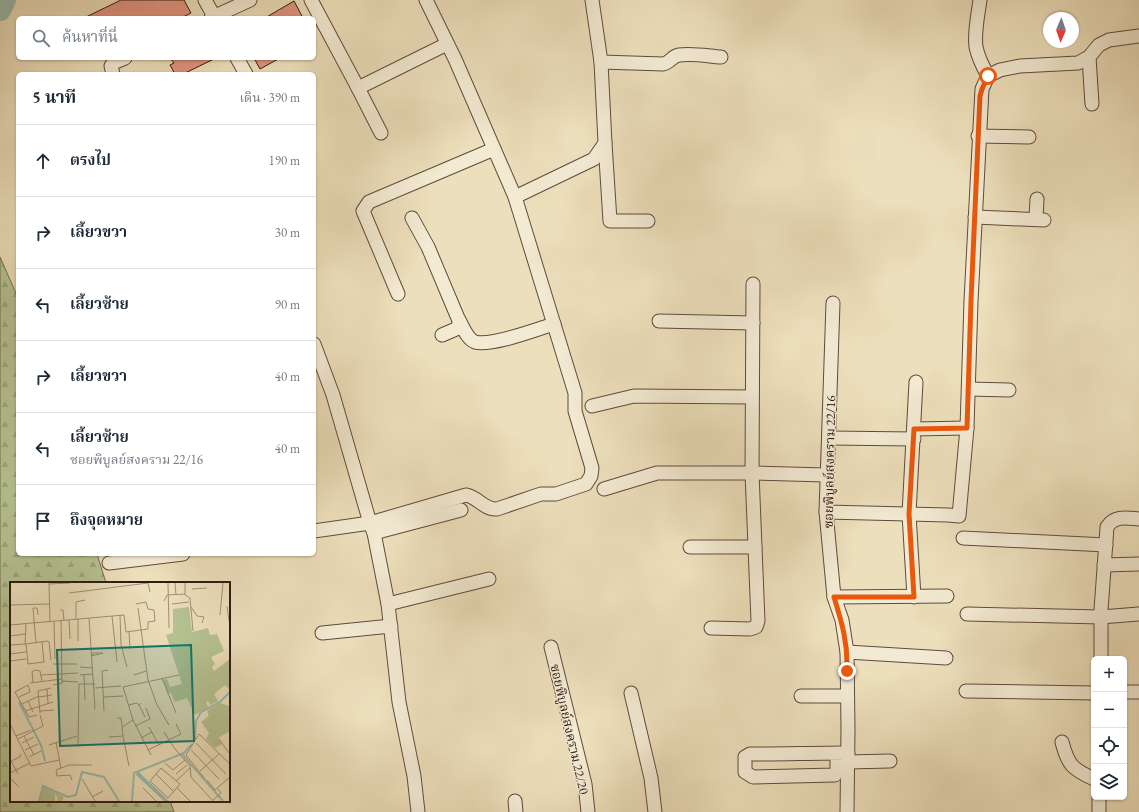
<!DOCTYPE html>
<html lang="th">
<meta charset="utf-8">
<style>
:root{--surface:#fff;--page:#f2f2f3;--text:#1f2937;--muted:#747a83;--line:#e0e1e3}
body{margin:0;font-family:"EB Garamond","Noto Serif Thai",serif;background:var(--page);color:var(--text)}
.controls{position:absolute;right:12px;bottom:12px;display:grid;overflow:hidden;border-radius:6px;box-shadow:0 1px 3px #0004}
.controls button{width:36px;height:36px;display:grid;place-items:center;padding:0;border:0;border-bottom:1px solid var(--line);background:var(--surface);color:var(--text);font:20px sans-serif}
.compass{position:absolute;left:1043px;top:12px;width:36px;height:36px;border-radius:50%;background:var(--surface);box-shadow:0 1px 3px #0004;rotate:182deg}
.stop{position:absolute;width:12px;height:12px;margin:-9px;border:3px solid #ea580c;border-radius:50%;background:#fff}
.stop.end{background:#ea580c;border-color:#fff;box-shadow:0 1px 4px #0008}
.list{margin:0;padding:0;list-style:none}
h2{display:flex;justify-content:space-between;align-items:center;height:52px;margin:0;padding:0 16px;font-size:17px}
h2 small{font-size:13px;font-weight:400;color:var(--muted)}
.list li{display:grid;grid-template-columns:26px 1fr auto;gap:12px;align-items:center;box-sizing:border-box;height:72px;padding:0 16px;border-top:1px solid var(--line)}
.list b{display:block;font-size:15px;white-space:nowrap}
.list p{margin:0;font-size:13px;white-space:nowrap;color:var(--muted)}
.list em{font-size:13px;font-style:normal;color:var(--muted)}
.icon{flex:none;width:22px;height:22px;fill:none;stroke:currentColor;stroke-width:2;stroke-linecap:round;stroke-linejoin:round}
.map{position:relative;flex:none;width:1139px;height:812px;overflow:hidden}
.search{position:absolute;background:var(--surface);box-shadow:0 1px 3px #0004;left:16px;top:16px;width:300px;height:44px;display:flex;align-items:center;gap:10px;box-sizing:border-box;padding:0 14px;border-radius:6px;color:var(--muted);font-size:15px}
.panel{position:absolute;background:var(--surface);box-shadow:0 1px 3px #0004;left:16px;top:72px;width:300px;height:484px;border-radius:6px}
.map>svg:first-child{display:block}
.forest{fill:url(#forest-firs);stroke:#736e52}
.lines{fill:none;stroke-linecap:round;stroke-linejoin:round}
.river{stroke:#99bdae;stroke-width:22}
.building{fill:#e0947e;stroke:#301a12}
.street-casing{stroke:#5f4b3c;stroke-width:15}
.street{stroke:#f3ead3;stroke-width:13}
.route{stroke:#ea580c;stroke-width:5}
.labels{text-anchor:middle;stroke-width:3;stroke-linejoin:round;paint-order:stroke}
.street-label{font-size:13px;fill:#301a12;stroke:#f3ead3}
.inset-river{fill:none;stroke:#99bdae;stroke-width:2}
.inset-road{fill:none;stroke:#a19077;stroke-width:1}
.view{fill:#0f766e;fill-opacity:0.15;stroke:#0f766e;stroke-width:2}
.inset-edge{fill:none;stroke:#301a12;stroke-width:2}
</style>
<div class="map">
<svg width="1139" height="812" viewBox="0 0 1139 812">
<defs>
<pattern id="forest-firs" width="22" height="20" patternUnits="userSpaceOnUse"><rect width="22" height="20" fill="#b6c292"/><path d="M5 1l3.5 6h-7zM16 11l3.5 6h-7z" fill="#9da67d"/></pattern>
</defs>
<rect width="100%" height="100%" fill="#ecdfbb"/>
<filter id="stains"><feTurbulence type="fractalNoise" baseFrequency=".005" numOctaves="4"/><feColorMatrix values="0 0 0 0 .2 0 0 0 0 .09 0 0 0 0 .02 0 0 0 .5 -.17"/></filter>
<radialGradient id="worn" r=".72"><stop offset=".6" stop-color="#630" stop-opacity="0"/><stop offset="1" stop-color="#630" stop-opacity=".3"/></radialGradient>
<!-- forest -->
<polygon class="forest" points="0,257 18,298 18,554 97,554 106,583 11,583 11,801 170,801 174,812 0,812"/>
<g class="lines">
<!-- river -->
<polyline class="river" points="0,10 5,0"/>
</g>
<!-- building -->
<g class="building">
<polygon points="121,0 184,0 191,13 181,18 84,18"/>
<polygon points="294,1 303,18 265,18"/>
<polygon points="170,58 216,58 183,74 175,74 170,65 174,63"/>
<polygon points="254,58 280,58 260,69"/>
</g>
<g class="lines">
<!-- street casing -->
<g class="street-casing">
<g id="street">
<polyline points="205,0 215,18"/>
<polyline points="311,0 358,88 381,133"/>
<path d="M592 0 601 62 663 64C670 63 672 56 679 55 692 53 708 56 721 57"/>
<path d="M980 0C978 15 974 32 976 47 978 57 983 67 988 76"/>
<polyline points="211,18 250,0"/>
<polyline points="1089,57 1092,104"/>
<polyline points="237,58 246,74"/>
<polyline points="113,74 111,66 113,63 125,58"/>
<polyline points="358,88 447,44"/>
<polyline points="978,136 1029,137"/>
<polyline points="605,143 610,221 648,221"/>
<polyline points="515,197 594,159 605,143 601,62"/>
<polyline points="975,217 1044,220"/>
<polyline points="412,218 428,247 460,323 456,329 442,335"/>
<polyline points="1036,219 1037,199"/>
<polyline points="398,294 363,211 369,202 494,149"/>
<polyline points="833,303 826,512 834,597 842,620 847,652 848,729 847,812"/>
<path d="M459 320C463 327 467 339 475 342 491 347 537 329 554 324"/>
<polyline points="659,321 753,323"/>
<polyline points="314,344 333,395 370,523 374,533 388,604 399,702 414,776 418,812"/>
<polyline points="969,389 1009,390"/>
<polyline points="592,406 634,396 752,397"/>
<polyline points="914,429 967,428"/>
<polyline points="829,438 914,439"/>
<polyline points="604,489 657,473 752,473 826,475"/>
<polyline points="826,512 948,515 959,516 967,428 971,301 982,89 988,76 1000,70 1020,66 1078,63 1089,57 1099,45 1109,40 1139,36"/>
<path d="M314 531 370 523 466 495C478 497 484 510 497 509L541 494H556L586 484 591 476 592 468 575 411V393L515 197 455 59 426 0"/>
<polyline points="374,533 461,510"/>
<polyline points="963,538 1106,545"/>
<polyline points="690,547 755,547"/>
<polyline points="109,563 183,554"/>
<polyline points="1104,565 1139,564"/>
<polyline points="834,597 947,596"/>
<polyline points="914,597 909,514 916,382"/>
<polyline points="388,604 489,579"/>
<polyline points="967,614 1101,617 1139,614"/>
<polyline points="711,628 750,629 756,627 758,621 752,473 753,284"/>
<polyline points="322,633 391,626"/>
<polyline points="551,647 585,784 588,812"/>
<polyline points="847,652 946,658"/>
<path d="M1101 659V610L1107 527C1115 515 1127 518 1139 519"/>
<polyline points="966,691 1094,693"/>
<polyline points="1124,692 1139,692"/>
<polyline points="631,693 651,778 655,812"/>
<polyline points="801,696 847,696"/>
<path d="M1062 742C1068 765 1072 769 1094 779"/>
<path d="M837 753V771L835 775 753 777 745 772V757L750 754C783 754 815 753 848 753"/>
<polyline points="848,762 890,761"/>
<polyline points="515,801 516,812"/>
<polyline points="1099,812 1099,797"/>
</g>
</g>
<!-- street -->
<use href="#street" class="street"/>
</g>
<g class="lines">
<!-- route -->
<path class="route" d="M847 671C848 643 842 623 834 597H914L909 514 914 429 967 428 971 301 980 96 982 89 988 76"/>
</g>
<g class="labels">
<!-- street labels -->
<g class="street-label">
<text transform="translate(829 462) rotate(-89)" y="5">ซอยพิบูลย์สงคราม 22/16</text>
<text transform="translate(570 729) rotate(77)" y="5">ซอยพิบูลย์สงคราม 22/20</text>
</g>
</g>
<!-- overview -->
<g transform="translate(10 582)">
<rect width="220" height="220" fill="#ecdfbb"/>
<path d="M216 129 220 133V149L208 156 212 162 205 166 196 157 199 151 191 140 201 132Z" fill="#b6c292"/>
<path d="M179 25 182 50 198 46 200 53 207 52 214 69 201 75 205 82 202 85 204 89 219 78 220 80V108L215 103 204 112 208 119 200 123 198 119 196 121 198 125 185 133 177 116 165 120 161 111H157L153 98 157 97 160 105 172 102 156 53 163 51V27ZM210 121 219 124 220 130 208 135 205 131 199 134 197 129ZM34 205 54 215 52 219H47L48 217 45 211V219H29Z" fill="#b6c292"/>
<path d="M128 189 135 196 159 219H154L126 193Z" fill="#99bdae"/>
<path class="inset-river" d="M9 120 31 163 35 179M191 130 210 120 220 110M185 157 186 139 191 130M172 172 213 219M29 219 33 204 58 215 66 213 72 190 94 195 109 219M122 219 124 191 174 171 182 162"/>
<path class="inset-road" d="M39 1 40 40M158 1 159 46M165 1 166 13M175 1V13L180 16 183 49M39 2 60 1M182 7 197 6M59 11 138 1 140 10M154 19 157 13 175 12M162 22 179 20M0 23 39 22M217 24 219 39M181 25 187 34 194 35 192 41M128 26 138 98 147 123 159 143M50 28H53L54 39M110 33 111 63 117 85M210 33 213 1M102 34 107 80M79 36 85 127M66 37V20L75 18M68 37V59M59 38 60 57M44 40 45 77M0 43 114 33 116 50 138 47V40L145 39 144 28 138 27 136 20 126 22M119 50 120 67M0 54 15 52M32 60 34 80 18 82 16 62 38 59 39 60 41 78M26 61 23 26H27L28 33M0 63 15 62M15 63 16 42M0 72 16 70M81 74 93 71H83L82 73M0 79 16 77M43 82H67M70 85 82 86M31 93 68 91M70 93 83 92M74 93 75 118M124 93 136 89M152 96 166 131M52 99 68 100M23 100 22 90 25 88 30 89 32 99M20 101 52 97M43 103 52 101 51 39M85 106 111 104M37 107 38 121M9 115 20 110 18 103 5 110 19 135 27 133M29 115 42 113M94 115 113 114M18 119 23 130M131 121 129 123 135 135M12 122 29 114M118 123 127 121 129 123M15 129 43 120M30 129 44 128M94 129 92 89 98 88M30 131 28 109 41 106M107 136H111L112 144M0 142 21 184 49 178M125 144 140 137 136 126M139 145 149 163M154 150 165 167 180 184 181 195 203 219M6 154 21 148M14 154 24 173M113 154 112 145 123 138M99 155 113 154 119 184M131 156 142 150M8 157 33 144 30 133M209 157 219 171M46 160 51 186M12 161 24 155M186 161 216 192M39 163 67 154M68 165 69 102H85M15 168 28 162M138 168 171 152 166 142M181 168 209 197M141 173 123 138 113 105 169 93M19 175 31 169M1 179 8 192M0 180 11 174 10 172M155 181 163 188 175 178M151 186 170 202 158 216 140 199ZM190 189 209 172M0 191 20 181M146 192 164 210M166 192 177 183M0 196 9 205M72 197 85 219M195 197 176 173 189 152 220 182M62 198 60 193 47 194 46 188 59 183H82M197 198 205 208 220 195M166 199 180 186M133 206 146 219M167 206 180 219M82 215 93 209M202 219 211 211 208 207"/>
<path class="view" d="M181 63 184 159 50 164 47 68Z"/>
<rect width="220" height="220" class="inset-edge"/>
</g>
<rect width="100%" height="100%" filter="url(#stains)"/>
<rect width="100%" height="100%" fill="url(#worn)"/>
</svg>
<div class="controls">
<button>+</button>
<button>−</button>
<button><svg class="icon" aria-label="locate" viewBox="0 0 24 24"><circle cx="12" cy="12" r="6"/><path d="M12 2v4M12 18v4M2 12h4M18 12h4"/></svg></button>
<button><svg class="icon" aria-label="layers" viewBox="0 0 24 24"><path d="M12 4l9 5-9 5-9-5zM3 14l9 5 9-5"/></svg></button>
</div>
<svg class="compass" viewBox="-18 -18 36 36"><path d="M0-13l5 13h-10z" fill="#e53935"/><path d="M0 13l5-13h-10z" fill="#747a83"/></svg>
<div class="stop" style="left:988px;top:76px"></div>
<div class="stop end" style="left:847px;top:671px"></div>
<div class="search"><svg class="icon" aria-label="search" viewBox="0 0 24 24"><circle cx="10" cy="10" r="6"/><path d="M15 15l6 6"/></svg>ค้นหาที่นี่</div>
<section class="panel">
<h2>5 นาที<small>เดิน · 390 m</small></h2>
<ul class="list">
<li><svg class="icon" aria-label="ahead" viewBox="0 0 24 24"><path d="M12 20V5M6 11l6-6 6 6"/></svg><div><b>ตรงไป</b></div><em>190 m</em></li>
<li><svg class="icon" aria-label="right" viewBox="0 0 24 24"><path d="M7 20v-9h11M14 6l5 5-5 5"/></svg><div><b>เลี้ยวขวา</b></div><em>30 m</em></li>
<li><svg class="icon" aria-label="left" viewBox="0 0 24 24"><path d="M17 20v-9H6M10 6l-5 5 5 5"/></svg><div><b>เลี้ยวซ้าย</b></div><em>90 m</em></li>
<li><svg class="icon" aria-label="right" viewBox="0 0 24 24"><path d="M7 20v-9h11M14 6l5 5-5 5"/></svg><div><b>เลี้ยวขวา</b></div><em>40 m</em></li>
<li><svg class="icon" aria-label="left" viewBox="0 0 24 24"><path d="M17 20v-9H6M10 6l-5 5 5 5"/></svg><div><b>เลี้ยวซ้าย</b><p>ซอยพิบูลย์สงคราม 22/16</p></div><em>40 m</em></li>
<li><svg class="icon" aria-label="arrive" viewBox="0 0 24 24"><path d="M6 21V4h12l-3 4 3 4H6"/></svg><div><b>ถึงจุดหมาย</b></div></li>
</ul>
</section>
</div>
